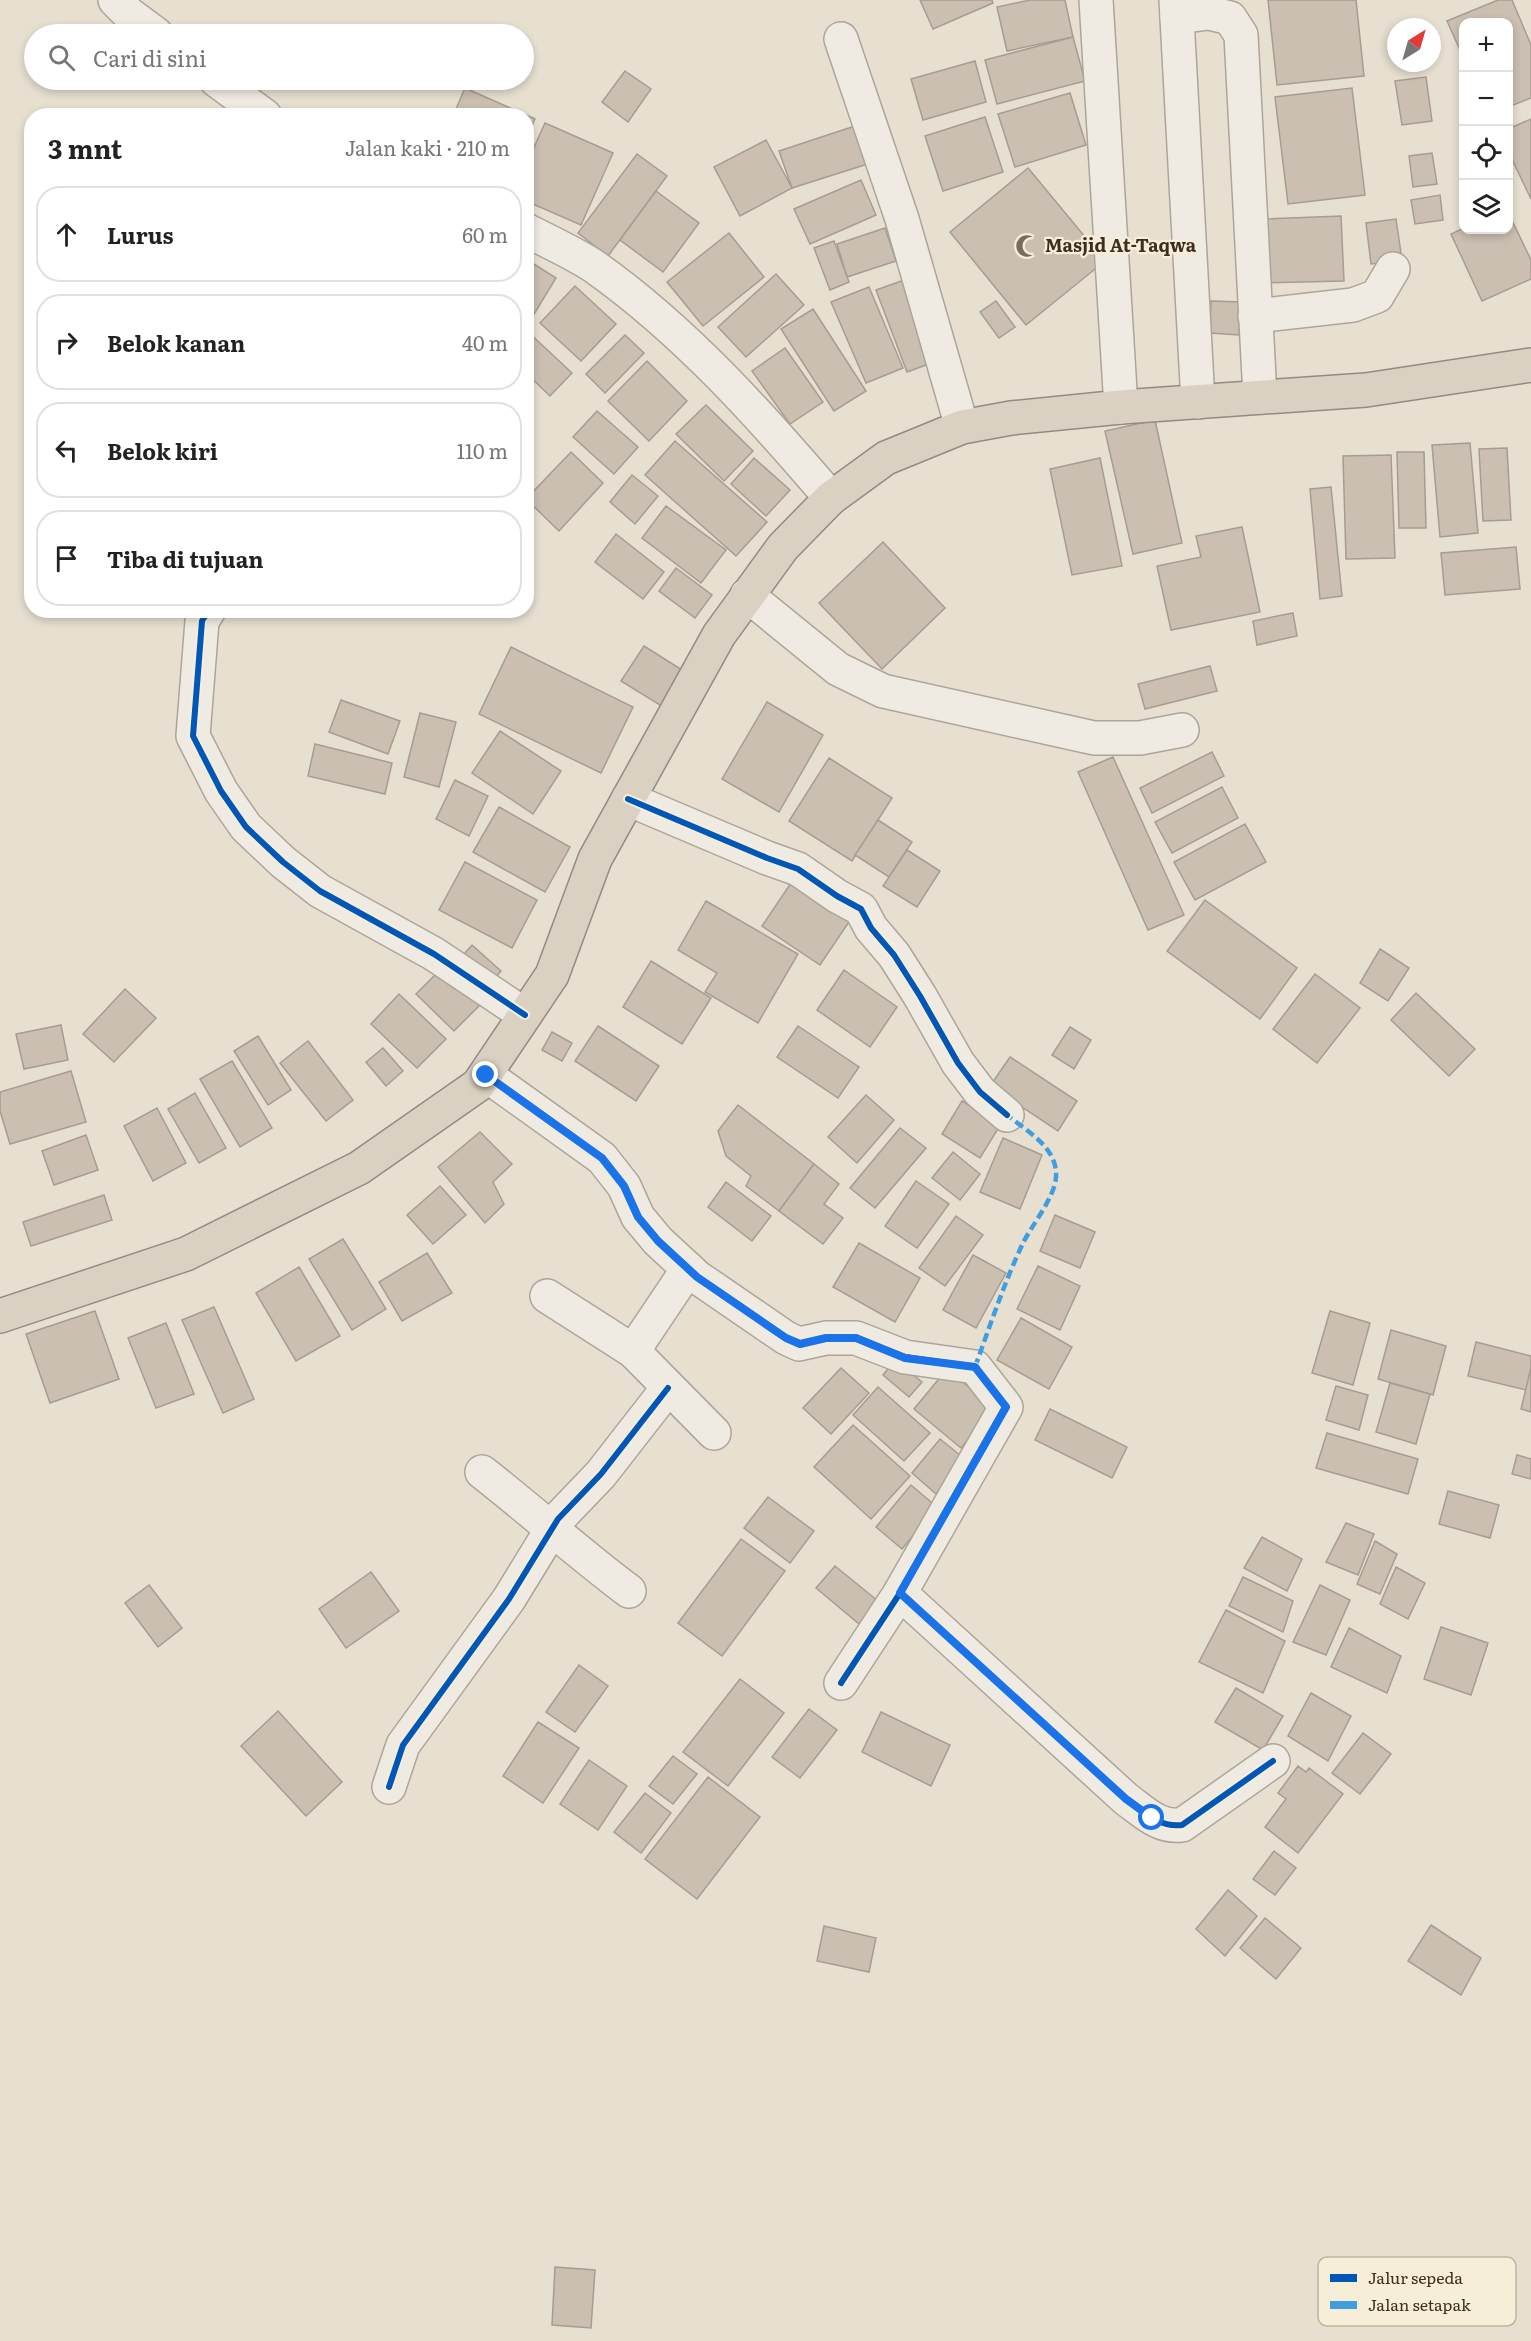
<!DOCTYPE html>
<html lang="id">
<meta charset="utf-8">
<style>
:root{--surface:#fff;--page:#f2f2f2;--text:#222;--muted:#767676;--line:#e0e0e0}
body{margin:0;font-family:Literata,serif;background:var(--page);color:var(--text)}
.controls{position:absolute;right:18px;top:18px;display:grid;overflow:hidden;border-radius:12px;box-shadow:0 3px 9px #0003}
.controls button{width:54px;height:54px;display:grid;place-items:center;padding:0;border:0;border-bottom:2px solid var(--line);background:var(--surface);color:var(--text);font:30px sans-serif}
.compass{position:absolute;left:1387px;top:18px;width:54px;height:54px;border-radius:50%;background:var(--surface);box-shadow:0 3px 9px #0003;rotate:37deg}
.stop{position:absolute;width:18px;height:18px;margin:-14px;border:4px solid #1a73e8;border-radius:50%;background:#fff}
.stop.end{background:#1a73e8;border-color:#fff;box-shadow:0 2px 6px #0008}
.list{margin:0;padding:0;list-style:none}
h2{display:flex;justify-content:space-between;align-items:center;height:78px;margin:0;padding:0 24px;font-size:26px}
h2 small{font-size:20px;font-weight:400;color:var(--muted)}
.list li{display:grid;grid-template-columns:39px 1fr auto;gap:18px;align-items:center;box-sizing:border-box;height:96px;margin:0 12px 12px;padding:0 12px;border:2px solid var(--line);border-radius:24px}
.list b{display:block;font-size:22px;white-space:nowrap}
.list em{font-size:20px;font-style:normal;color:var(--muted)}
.icon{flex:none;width:33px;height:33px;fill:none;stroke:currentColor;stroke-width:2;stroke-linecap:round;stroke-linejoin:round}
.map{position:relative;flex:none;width:1531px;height:2341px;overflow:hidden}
.search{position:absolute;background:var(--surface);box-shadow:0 3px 9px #0003;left:24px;top:24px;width:510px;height:66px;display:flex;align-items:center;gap:15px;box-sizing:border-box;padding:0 21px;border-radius:33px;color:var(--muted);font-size:22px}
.panel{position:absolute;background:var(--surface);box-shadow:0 3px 9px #0003;left:24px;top:108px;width:510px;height:510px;border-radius:24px}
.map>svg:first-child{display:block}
.building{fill:#cbbfb2;stroke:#a89c90;stroke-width:1.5}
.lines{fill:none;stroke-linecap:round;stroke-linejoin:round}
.minor-casing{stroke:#ada599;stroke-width:36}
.highway-casing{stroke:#928b80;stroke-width:36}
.minor{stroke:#efebe3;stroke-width:33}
.highway{stroke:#dad1c2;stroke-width:33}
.quiet{stroke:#3f9de0;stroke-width:4.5;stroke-dasharray:9 4.5;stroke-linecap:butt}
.cycleway-casing{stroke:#f7eed8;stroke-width:10}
.cycleway{stroke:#0057b8;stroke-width:6}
.route{stroke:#1a73e8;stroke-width:8}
.labels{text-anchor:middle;stroke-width:4.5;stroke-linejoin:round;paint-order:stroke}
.poi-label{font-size:18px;font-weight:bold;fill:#3d2e20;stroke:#f7eed8;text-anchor:start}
.key{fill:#f7eed8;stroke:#bfb4a1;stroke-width:1.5}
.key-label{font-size:16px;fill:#3d2e20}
</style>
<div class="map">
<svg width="1531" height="2341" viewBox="0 0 1531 2341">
<rect width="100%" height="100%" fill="#e7e0d1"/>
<!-- building -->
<g class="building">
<polygon points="920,0 992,0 993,3 933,29"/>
<polygon points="1030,0 1065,0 1073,37 1007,51 997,7"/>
<polygon points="1268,0 1356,0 1364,76 1277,85"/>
<polygon points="1498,0 1512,0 1531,45 1531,98 1508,107 1508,22 1464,22 1464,59 1447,21"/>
<polygon points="1073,37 1085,81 997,104 985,60"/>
<polygon points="975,61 986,102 923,120 911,79"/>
<polygon points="625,71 651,89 628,122 602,102"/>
<polygon points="1426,77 1432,121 1402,125 1395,81"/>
<polygon points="465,88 535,119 526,139 526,116 453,116"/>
<polygon points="1352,88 1365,195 1288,204 1275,97"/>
<polygon points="1070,93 1086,145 1015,167 998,114"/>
<polygon points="985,117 1003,172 943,191 925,136"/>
<polygon points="1531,119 1531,199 1508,151 1508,129"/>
<polygon points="545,123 613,153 581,225 526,201 526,165"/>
<polygon points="861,124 874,162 792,188 779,151"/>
<polygon points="766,140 792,188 740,216 714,167"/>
<polygon points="1432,153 1437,184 1413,187 1409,156"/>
<polygon points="637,154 667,176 608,256 578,233"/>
<polygon points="1028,168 1105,261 1026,325 950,232"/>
<polygon points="861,180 876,215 810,244 794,209"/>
<polygon points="656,191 699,223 663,272 620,240"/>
<polygon points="1440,195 1443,220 1415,224 1411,200"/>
<polygon points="1508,212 1531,260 1531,279 1482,301 1451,234 1464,228 1508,230"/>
<polygon points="1341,216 1344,281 1265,283 1263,219"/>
<polygon points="1396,219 1402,260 1371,264 1366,223"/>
<polygon points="885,228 896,261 847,277 837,244"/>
<polygon points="729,233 764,277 703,326 667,282"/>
<polygon points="834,241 849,282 830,290 814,248"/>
<polygon points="526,259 556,278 531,319 526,317"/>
<polygon points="776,274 804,305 746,357 718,327"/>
<polygon points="907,279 937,361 907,372 876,290"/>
<polygon points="575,286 616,324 581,361 540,323"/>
<polygon points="869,287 903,368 866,383 831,302"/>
<polygon points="996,301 1015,327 999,338 980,312"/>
<polygon points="1211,301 1241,302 1239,335 1210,333"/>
<polygon points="813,309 866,391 834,411 781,329"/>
<polygon points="526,330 572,373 550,396 526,373"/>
<polygon points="625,335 644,353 605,393 586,374"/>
<polygon points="785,348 823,402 790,424 752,371"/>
<polygon points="647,361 687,401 649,441 608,401"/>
<polygon points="706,405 753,451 724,481 676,434"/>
<polygon points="597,411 638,447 614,474 573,437"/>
<polygon points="1155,420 1182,543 1133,554 1105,431"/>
<polygon points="675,441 767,522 736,556 645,475"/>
<polygon points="1470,443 1478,533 1440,537 1432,445"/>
<polygon points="1507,448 1511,520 1483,521 1479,449"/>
<polygon points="571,452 603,483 559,531 526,499"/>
<polygon points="1397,452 1424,452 1426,528 1399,528"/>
<polygon points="1391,455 1395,558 1346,559 1343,456"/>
<polygon points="754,458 790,490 766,516 731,484"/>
<polygon points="1100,458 1122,566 1072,575 1050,469"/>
<polygon points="632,475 658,496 635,524 610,502"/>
<polygon points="1331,487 1342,596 1320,599 1310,489"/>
<polygon points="666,506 726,550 701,583 642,538"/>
<polygon points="1242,527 1260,612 1171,630 1157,566 1201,557 1196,536"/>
<polygon points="616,534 664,572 643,599 595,562"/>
<polygon points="883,542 945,608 882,669 819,603"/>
<polygon points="1516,547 1520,589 1445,595 1441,553"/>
<polygon points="676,568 712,595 695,618 659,591"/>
<polygon points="1293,613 1297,636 1257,645 1253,621"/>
<polygon points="644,646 690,675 668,710 621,681"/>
<polygon points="511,647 633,707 601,773 479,714"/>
<polygon points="1210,666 1217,691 1145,709 1138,684"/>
<polygon points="341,700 400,721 388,754 329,732"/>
<polygon points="767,702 823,735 779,812 722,779"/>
<polygon points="420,713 456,722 439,787 404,777"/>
<polygon points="500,731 561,771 533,814 472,773"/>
<polygon points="315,744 392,763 385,794 308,776"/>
<polygon points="1212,752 1224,776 1152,813 1140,788"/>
<polygon points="1113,757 1184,915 1148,930 1078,772"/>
<polygon points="829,758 892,798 852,861 789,821"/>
<polygon points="455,780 488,796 469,836 436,819"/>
<polygon points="1222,787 1238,818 1172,853 1155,822"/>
<polygon points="499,807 570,847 545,892 473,852"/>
<polygon points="878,820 912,842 889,877 855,855"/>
<polygon points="1245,824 1266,862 1195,900 1174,862"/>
<polygon points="907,850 940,871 917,907 883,886"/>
<polygon points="465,862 537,900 512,948 439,910"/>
<polygon points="797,874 855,913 820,965 762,926"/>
<polygon points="1205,900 1297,968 1260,1019 1167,951"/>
<polygon points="706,901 798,954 758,1023 705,992 717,973 678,950"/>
<polygon points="472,945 501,971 486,988 457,962"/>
<polygon points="1380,949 1409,968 1388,1001 1360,983"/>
<polygon points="651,961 711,998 682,1044 623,1007"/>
<polygon points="442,968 480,1005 454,1031 416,994"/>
<polygon points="844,970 897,1007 870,1047 817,1010"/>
<polygon points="1315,974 1360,1008 1317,1063 1273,1029"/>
<polygon points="125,989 156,1018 114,1062 83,1034"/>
<polygon points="1416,993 1475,1049 1449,1076 1391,1020"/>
<polygon points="399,994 446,1039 417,1068 371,1024"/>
<polygon points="61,1025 68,1060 24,1069 16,1034"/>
<polygon points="598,1026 659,1066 636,1101 575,1061"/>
<polygon points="798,1026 859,1067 838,1098 777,1057"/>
<polygon points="1070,1027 1091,1040 1074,1069 1052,1055"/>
<polygon points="552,1032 572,1043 562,1061 542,1050"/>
<polygon points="258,1036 291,1090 268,1105 234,1051"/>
<polygon points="308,1041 353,1100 326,1121 280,1063"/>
<polygon points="383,1048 403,1071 386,1086 366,1062"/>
<polygon points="1010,1057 1077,1101 1058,1131 990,1086"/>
<polygon points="232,1061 272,1128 240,1147 200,1079"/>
<polygon points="71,1071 86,1122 10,1144 0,1111 0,1092"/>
<polygon points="195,1093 226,1148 199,1163 168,1109"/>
<polygon points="866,1095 894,1120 857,1163 828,1137"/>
<polygon points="962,1101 1001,1124 980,1158 942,1134"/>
<polygon points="738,1105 814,1164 779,1211 746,1186 751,1176 726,1156 718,1131"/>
<polygon points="157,1108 186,1163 153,1181 124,1126"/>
<polygon points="900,1128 926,1148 875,1208 850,1188"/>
<polygon points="480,1132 512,1164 493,1182 504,1204 485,1223 438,1167"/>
<polygon points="86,1135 98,1170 54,1185 42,1151"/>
<polygon points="1003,1138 1042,1155 1020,1209 980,1192"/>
<polygon points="953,1152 980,1174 960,1200 932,1178"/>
<polygon points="814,1164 839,1184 824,1204 843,1218 823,1244 779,1211"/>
<polygon points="916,1181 949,1204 917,1248 885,1226"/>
<polygon points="726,1182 771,1216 752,1241 708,1207"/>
<polygon points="440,1186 466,1215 433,1244 407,1215"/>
<polygon points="104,1195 112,1220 31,1246 23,1222"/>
<polygon points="1055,1215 1095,1232 1080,1268 1040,1251"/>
<polygon points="956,1216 983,1235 945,1286 919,1268"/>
<polygon points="343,1239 386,1309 352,1330 309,1259"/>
<polygon points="859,1243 920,1278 895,1322 833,1287"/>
<polygon points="427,1253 452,1293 402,1321 379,1282"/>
<polygon points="973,1255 1006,1273 976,1328 943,1310"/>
<polygon points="1038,1266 1080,1286 1060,1330 1017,1309"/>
<polygon points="299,1267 340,1336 296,1361 256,1293"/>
<polygon points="214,1307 254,1399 223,1413 182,1320"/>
<polygon points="95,1311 119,1379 50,1403 26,1334"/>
<polygon points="1330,1311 1370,1323 1353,1385 1312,1373"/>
<polygon points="1021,1318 1072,1347 1049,1389 997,1360"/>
<polygon points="166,1323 194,1394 156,1408 128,1338"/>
<polygon points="1391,1330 1446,1346 1433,1395 1378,1379"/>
<polygon points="1476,1342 1531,1356 1531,1368 1526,1390 1468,1376"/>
<polygon points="895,1360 922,1382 909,1397 883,1375"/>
<polygon points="841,1368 869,1393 831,1434 803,1408"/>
<polygon points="1531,1368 1531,1412 1521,1409"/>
<polygon points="947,1369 994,1408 961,1448 914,1409"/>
<polygon points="1390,1383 1430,1394 1416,1444 1376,1432"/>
<polygon points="1336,1386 1368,1395 1359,1430 1326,1420"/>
<polygon points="878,1387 930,1433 904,1461 853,1415"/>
<polygon points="1050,1409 1127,1447 1112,1478 1035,1440"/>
<polygon points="853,1425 910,1476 871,1519 814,1467"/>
<polygon points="1327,1433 1418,1459 1408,1494 1316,1468"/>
<polygon points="940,1439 965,1459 936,1494 912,1473"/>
<polygon points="1517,1455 1531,1459 1531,1479 1512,1474"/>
<polygon points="911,1485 937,1507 902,1549 876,1527"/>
<polygon points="1448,1491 1499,1505 1490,1538 1439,1524"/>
<polygon points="768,1497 814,1531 790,1563 744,1528"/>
<polygon points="1346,1523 1374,1534 1358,1575 1326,1562"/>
<polygon points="1262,1537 1302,1559 1287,1591 1244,1568"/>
<polygon points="741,1539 785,1571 722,1656 678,1623"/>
<polygon points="1375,1541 1397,1554 1380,1594 1357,1584"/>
<polygon points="835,1566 878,1601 859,1624 816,1588"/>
<polygon points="1396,1567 1425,1583 1408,1619 1380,1604"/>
<polygon points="371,1572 399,1611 346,1648 319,1609"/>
<polygon points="1243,1577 1293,1601 1283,1632 1229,1606"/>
<polygon points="149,1585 182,1628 158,1647 125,1603"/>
<polygon points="1320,1585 1350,1600 1326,1655 1293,1642"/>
<polygon points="1226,1610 1285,1641 1263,1693 1199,1662"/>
<polygon points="1441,1627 1488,1643 1471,1695 1424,1679"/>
<polygon points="1349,1628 1401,1656 1387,1693 1331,1667"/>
<polygon points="579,1665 608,1686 575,1732 546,1712"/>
<polygon points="740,1679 784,1713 728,1786 683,1752"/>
<polygon points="1236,1688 1283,1716 1263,1750 1215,1722"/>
<polygon points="1311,1693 1351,1716 1328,1761 1288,1736"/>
<polygon points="809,1709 837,1730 800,1778 772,1757"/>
<polygon points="278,1711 342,1782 306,1816 241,1746"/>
<polygon points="881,1712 950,1745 931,1786 862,1752"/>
<polygon points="538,1722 579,1748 543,1803 503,1776"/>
<polygon points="1363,1733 1391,1754 1360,1794 1332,1773"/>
<polygon points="673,1756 697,1774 673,1804 649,1786"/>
<polygon points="589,1760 627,1786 598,1830 560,1804"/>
<polygon points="1298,1766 1306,1772 1309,1768 1343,1794 1298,1853 1265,1827 1286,1799 1278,1793"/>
<polygon points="708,1777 760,1817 697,1899 645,1859"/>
<polygon points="645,1793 671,1813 641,1853 614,1832"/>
<polygon points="1274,1851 1296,1868 1275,1895 1253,1879"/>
<polygon points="1228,1890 1257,1916 1225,1956 1196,1929"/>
<polygon points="1265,1918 1301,1948 1276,1979 1240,1948"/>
<polygon points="1431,1925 1481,1958 1461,1995 1408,1961"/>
<polygon points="824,1926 876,1938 869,1972 817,1961"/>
<polygon points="555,2267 595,2270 591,2328 552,2325"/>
</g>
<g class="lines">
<!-- minor casing -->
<g class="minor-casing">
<g id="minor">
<polyline points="115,0 129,14 156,34"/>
<polyline points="1096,0 1121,407"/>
<polyline points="1176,0 1198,402"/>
<polyline points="1177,17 1209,13 1230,18 1241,35 1260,397"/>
<polyline points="841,39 902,219 962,427"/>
<polyline points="216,80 265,116"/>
<path d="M526 230C549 242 574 253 595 267 685 331 760 415 831 498"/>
<polyline points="1255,316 1353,305 1377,296 1393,269"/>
<polyline points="747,595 838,669 883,691 1094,738 1140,738 1182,730"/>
<polyline points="209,610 202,621 193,736 221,791 246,827 283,862 320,891 434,954 525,1015"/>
<polyline points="628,799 767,858 798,869 837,896 861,909 871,928 894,955 920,996 958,1063 980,1092 1007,1115"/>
<polyline points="486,1075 602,1158 624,1186 638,1217 658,1241 697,1277 786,1338 799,1344 826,1338 856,1338 905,1357 975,1367 1006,1407 900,1593 841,1683"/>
<polyline points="547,1296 633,1351 688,1269"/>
<polyline points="633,1351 714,1433"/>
<path d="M482 1472C532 1511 578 1553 629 1591"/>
<path d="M900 1593 1126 1799C1144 1812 1159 1828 1182 1825L1273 1761"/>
<polyline points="389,1787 403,1745 509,1599 558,1519 601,1474 668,1388"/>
</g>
</g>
<!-- highway casing -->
<g class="highway-casing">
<polyline id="highway" points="0,1316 186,1254 359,1168 478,1085 552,975 595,859 719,635 783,547 831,498 886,458 962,427 1011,418 1121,407 1366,390 1531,365"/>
</g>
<!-- minor -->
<use href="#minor" class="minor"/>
<!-- highway -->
<use href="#highway" class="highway"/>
<!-- quiet -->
<path class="quiet" d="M975 1367C990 1326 1004 1283 1023 1243 1032 1225 1055 1197 1056 1177 1058 1148 1027 1131 1007 1115"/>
<!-- cycleway casing -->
<g class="cycleway-casing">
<g id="cycleway">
<polyline points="209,610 202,621 193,736 221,791 246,827 283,862 320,891 434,954 525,1015"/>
<polyline points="628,799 767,858 798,869 837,896 861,909 871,928 894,955 920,996 958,1063 980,1092 1007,1115"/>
<polyline points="486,1075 602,1158 624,1186 638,1217 658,1241 697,1277 786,1338 799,1344 826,1338 856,1338 905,1357 975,1367 1006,1407 900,1593 841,1683"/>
<path d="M900 1593 1126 1799C1144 1812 1159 1828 1182 1825L1273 1761"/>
<polyline points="389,1787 403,1745 509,1599 558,1519 601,1474 668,1388"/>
</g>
</g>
<!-- cycleway -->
<use href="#cycleway" class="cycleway"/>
</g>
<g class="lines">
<!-- route -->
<polyline class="route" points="486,1075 602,1158 624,1186 638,1217 658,1241 697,1277 786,1338 800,1344 826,1338 856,1338 905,1358 975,1367 1006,1407 900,1593 1126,1799 1152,1818"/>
</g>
<!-- icons -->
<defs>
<g id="mosque-bare" transform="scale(1.8)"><path d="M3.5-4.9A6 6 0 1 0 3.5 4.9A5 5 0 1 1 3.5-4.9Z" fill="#786c5e" stroke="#f7eed8" stroke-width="2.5" paint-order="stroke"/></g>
</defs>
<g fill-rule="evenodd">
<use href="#mosque-bare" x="1027" y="246"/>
</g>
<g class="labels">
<!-- poi labels -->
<g class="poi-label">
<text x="1045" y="252">Masjid At-Taqwa</text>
</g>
</g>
<!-- legend -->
<rect x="1318" y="2257" width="198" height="69" rx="9" class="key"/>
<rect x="1330" y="2274" width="27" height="8" fill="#0057b8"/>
<rect x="1330" y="2301" width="27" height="8" fill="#3f9de0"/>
<g class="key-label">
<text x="1368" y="2284">Jalur sepeda</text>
<text x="1368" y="2311">Jalan setapak</text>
</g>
</svg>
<div class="controls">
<button>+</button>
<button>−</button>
<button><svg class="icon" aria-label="locate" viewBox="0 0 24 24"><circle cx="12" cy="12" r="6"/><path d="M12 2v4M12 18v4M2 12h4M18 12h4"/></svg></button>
<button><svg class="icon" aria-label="layers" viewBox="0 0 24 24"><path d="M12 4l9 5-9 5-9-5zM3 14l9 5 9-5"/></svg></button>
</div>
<svg class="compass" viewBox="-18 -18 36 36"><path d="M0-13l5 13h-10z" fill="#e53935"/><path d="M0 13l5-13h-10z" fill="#767676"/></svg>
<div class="stop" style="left:1152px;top:1818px"></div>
<div class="stop end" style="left:486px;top:1075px"></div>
<div class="search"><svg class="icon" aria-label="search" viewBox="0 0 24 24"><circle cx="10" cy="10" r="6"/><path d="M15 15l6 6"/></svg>Cari di sini</div>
<section class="panel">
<h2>3 mnt<small>Jalan kaki · 210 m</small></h2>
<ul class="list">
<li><svg class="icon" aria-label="ahead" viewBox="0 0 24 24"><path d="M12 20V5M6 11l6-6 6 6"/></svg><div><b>Lurus</b></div><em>60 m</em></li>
<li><svg class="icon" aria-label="right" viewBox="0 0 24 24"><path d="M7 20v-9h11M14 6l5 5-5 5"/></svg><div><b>Belok kanan</b></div><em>40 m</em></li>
<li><svg class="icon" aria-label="left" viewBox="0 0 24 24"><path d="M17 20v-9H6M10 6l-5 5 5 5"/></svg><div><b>Belok kiri</b></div><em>110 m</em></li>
<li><svg class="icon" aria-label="arrive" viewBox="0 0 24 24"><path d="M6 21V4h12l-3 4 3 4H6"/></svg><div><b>Tiba di tujuan</b></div></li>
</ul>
</section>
</div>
